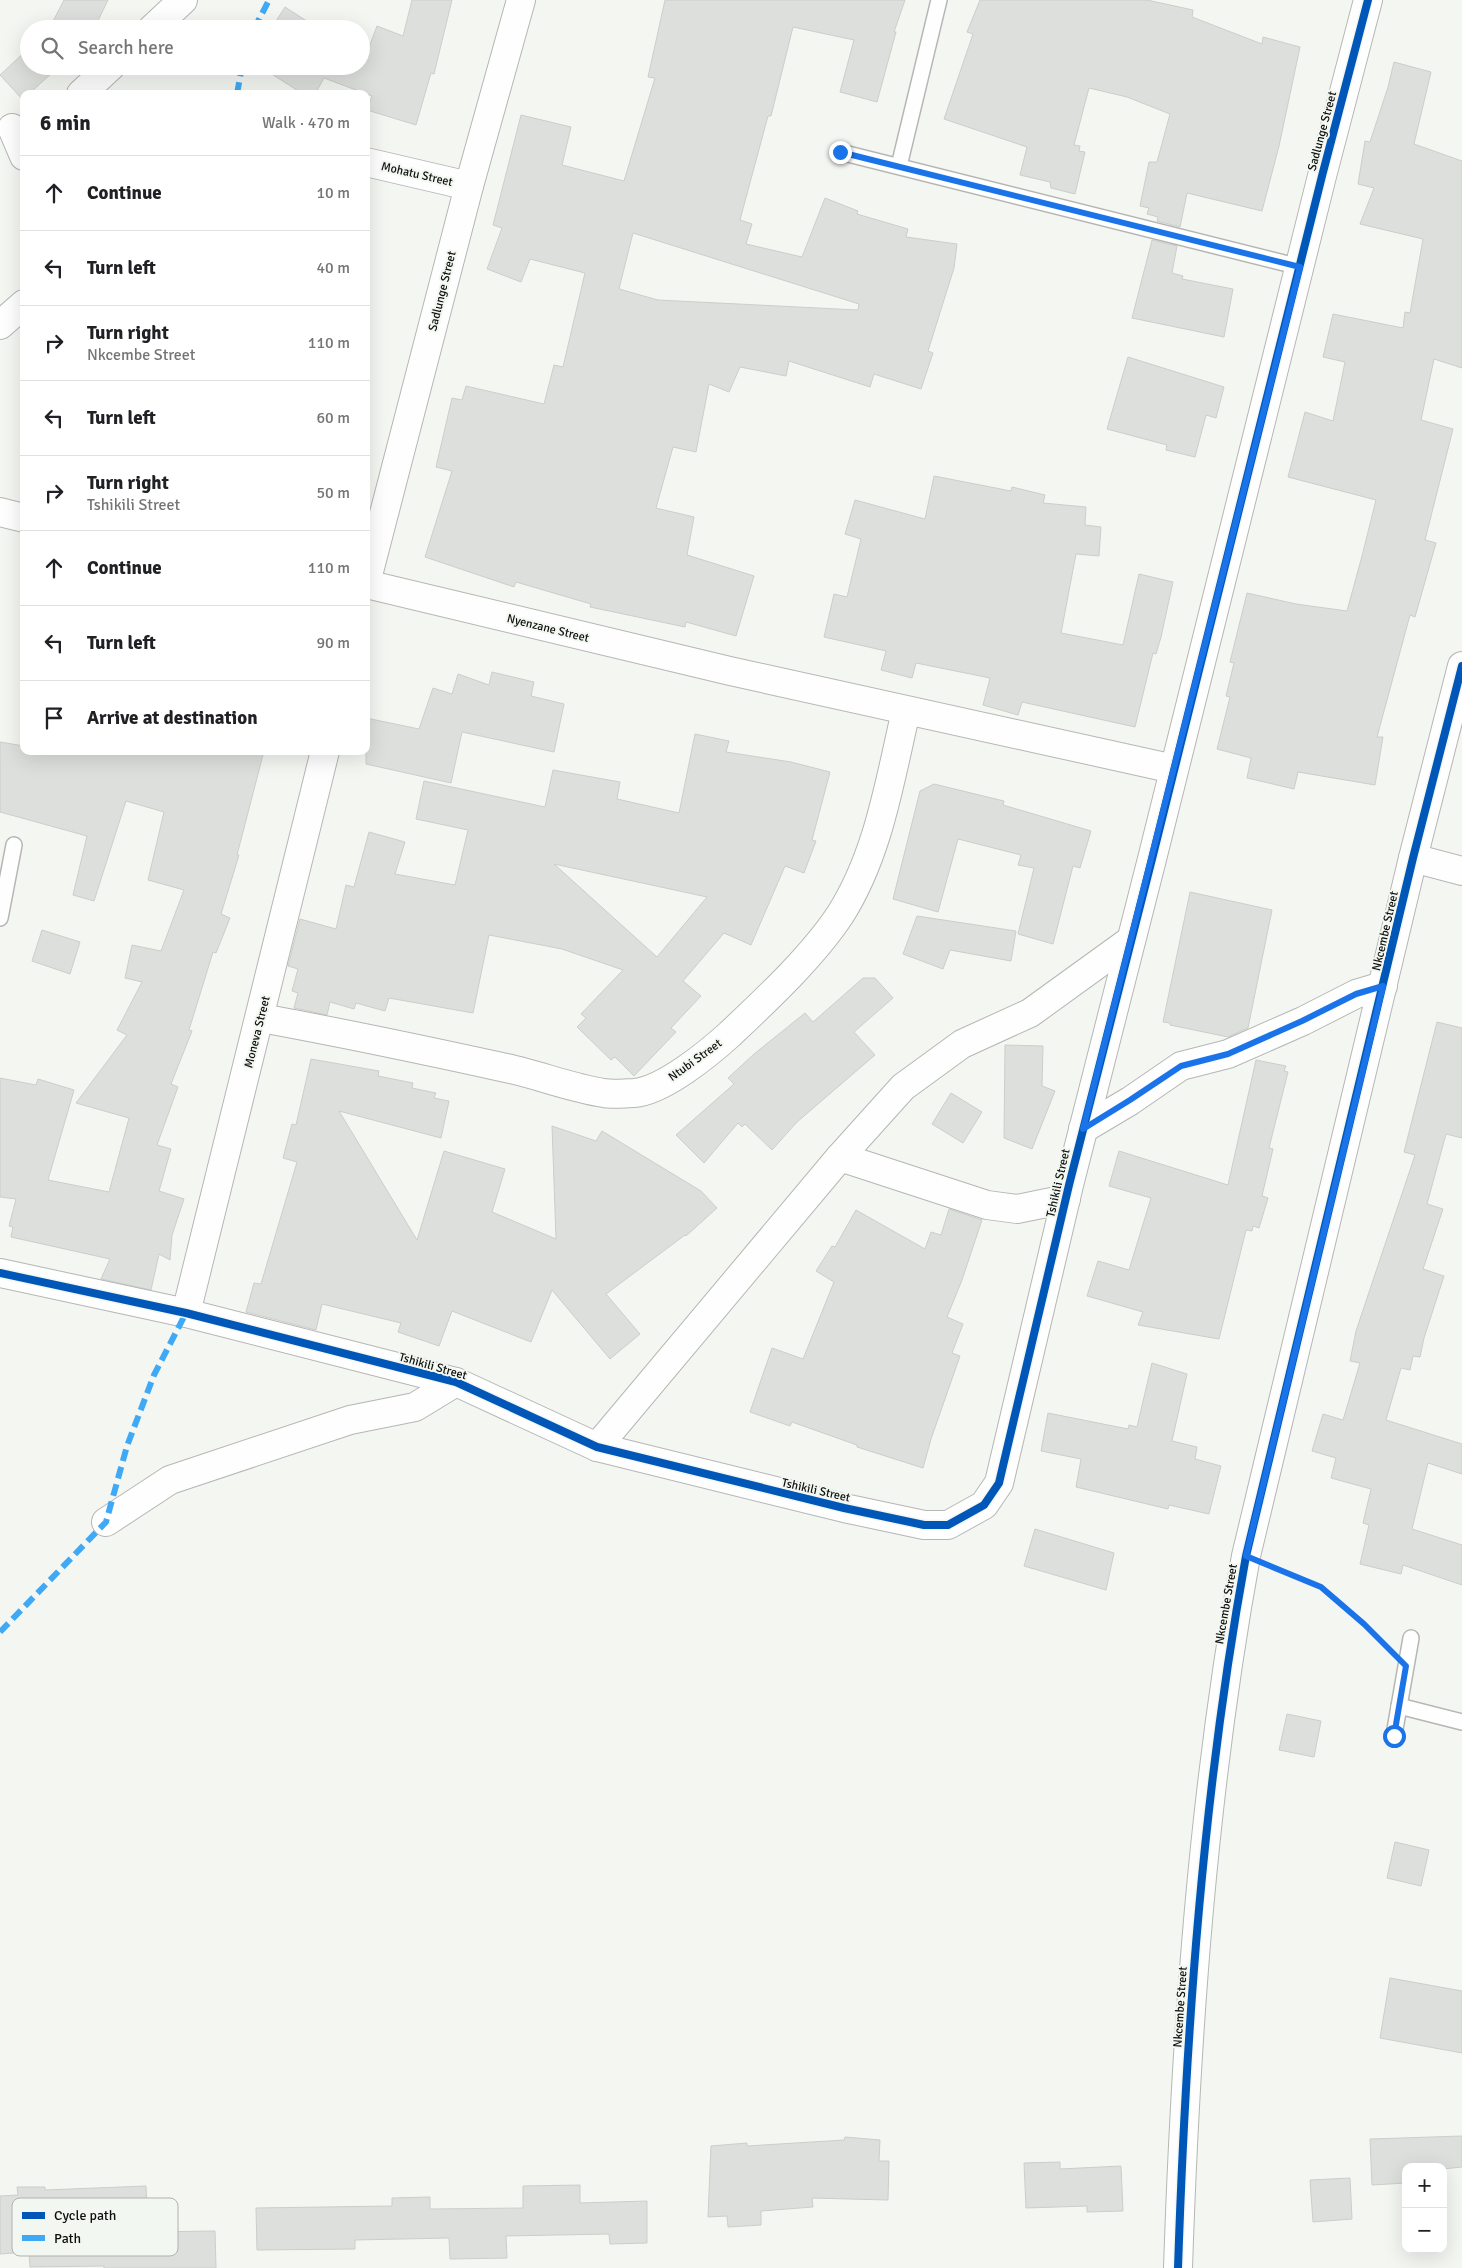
<!DOCTYPE html>
<meta charset="utf-8">
<style>
:root{--surface:#fff;--page:#f6f6f6;--text:#202124;--muted:#757577;--line:#e0e0e0}
body{margin:0;font-family:Signika,sans-serif;background:var(--page);color:var(--text)}
.controls{position:absolute;right:15px;bottom:15px;display:grid;overflow:hidden;border-radius:10px;box-shadow:0 5px 20px #0002}
.controls button{width:45px;height:45px;display:grid;place-items:center;padding:0;border:0;border-bottom:1px solid var(--line);background:var(--surface);color:var(--text);font:25px sans-serif}
.stop{position:absolute;width:15px;height:15px;margin:-11px;border:4px solid #1a73e8;border-radius:50%;background:#fff}
.stop.end{background:#1a73e8;border-color:#fff;box-shadow:0 1px 5px #0008}
.list{margin:0;padding:0;list-style:none}
h2{display:flex;justify-content:space-between;align-items:center;height:65px;margin:0;padding:0 20px;font-size:21px}
h2 small{font-size:16px;font-weight:400;color:var(--muted)}
.list li{display:grid;grid-template-columns:32px 1fr auto;gap:15px;align-items:center;box-sizing:border-box;height:75px;padding:0 20px;border-top:1px solid var(--line)}
.list b{display:block;font-size:19px;white-space:nowrap}
.list p{margin:0;font-size:16px;white-space:nowrap;color:var(--muted)}
.list em{font-size:16px;font-style:normal;color:var(--muted)}
.icon{flex:none;width:28px;height:28px;fill:none;stroke:currentColor;stroke-width:2;stroke-linecap:round;stroke-linejoin:round}
.map{position:relative;flex:none;width:1462px;height:2268px;overflow:hidden}
.search{position:absolute;background:var(--surface);box-shadow:0 5px 20px #0002;left:20px;top:20px;width:350px;height:55px;display:flex;align-items:center;gap:12px;box-sizing:border-box;padding:0 18px;border-radius:28px;color:var(--muted);font-size:19px}
.panel{position:absolute;background:var(--surface);box-shadow:0 5px 20px #0002;left:20px;top:90px;width:350px;height:665px;border-radius:10px}
.map>svg:first-child{display:block}
.building{fill:#dddfdc;stroke:#cccecb;fill-rule:evenodd}
.lines{fill:none;stroke-linecap:round;stroke-linejoin:round}
.service-casing{stroke:#b6b7b4;stroke-width:18}
.minor-casing{stroke:#b6b7b4;stroke-width:30}
.path{stroke:#e1e2e1;stroke-width:3;stroke-dasharray:2.5 4;stroke-linecap:butt}
.service{stroke:#fdfefd;stroke-width:15}
.minor{stroke:#fdfefd;stroke-width:28}
.quiet{stroke:#3fa9f5;stroke-width:6;stroke-dasharray:12 6;stroke-linecap:butt}
.cycleway-casing{stroke:#f3f7f1;stroke-width:11}
.cycleway{stroke:#0057b8;stroke-width:8}
.route{stroke:#1a73e8;stroke-width:6}
.labels{text-anchor:middle;stroke-width:4;stroke-linejoin:round;paint-order:stroke}
.street-label{font-size:12px;fill:#0f100e;stroke:#f3f7f1}
.key{fill:#f3f7f1;stroke:#afb2ad;stroke-width:1}
.key-label{font-size:14px;fill:#0f100e}
</style>
<div class="map">
<svg width="1462" height="2268" viewBox="0 0 1462 2268">
<rect width="100%" height="100%" fill="#f4f6f2"/>
<!-- building -->
<g class="building">
<polygon points="64,0 108,0 94,29 49,29"/>
<polygon points="412,0 452,0 434,74 431,73 416,125 367,110 372,96 324,78 315,94 303,94 259,66 361,66 361,56 365,58 377,26 403,36"/>
<path d="M665 0H905L894 32H896L877 102 840 92 854 40 793 27 771 116H768L740 220 752 224 746 244 802 257 825 198 858 211 857 214 908 229 906 237 957 244 954 268 928 351 933 353 921 389 874 374 870 387 789 361 786 376 740 367 729 392 709 384 696 452 673 447 656 508 694 517 687 555 754 576 736 636 686 622 685 627 590 607 591 604 516 582 514 587 425 557 452 471 436 467 452 398 462 400 466 386 544 404 554 365 563 367 585 273 530 259 521 282 487 269 502 228 493 225 521 115 571 127 562 165 624 181 655 78 648 77ZM633 233 859 304 858 310 658 300 619 289Z"/>
<polygon points="980,0 1147,0 1193,10 1192,17 1262,44 1263,37 1300,47 1279,146 1262,211 1187,193 1180,227 1157,221 1158,217 1147,214 1149,208 1140,206 1149,162 1157,162 1170,114 1127,97 1089,88 1074,145 1080,146 1079,151 1085,152 1075,194 1051,188 1050,182 1020,175 1027,147 944,119 973,34 967,32"/>
<polygon points="285,7 319,29 271,29"/>
<polygon points="29,48 29,66 50,66 54,71 29,94 24,94 23,100 0,75"/>
<polygon points="1394,62 1431,72 1414,144 1462,161 1462,368 1434,359 1421,420 1453,429 1425,540 1436,543 1415,617 1410,615 1377,737 1383,737 1375,785 1298,772 1294,789 1247,778 1251,758 1217,749 1230,697 1226,696 1234,663 1230,662 1247,593 1296,604 1347,611 1362,556 1376,500 1288,477 1305,412 1333,421 1345,362 1323,357 1333,314 1403,328 1405,312 1410,313 1423,239 1360,224 1374,188 1358,184 1365,141 1370,142 1388,87"/>
<polygon points="1152,240 1177,246 1172,273 1183,276 1182,279 1233,289 1224,337 1132,318"/>
<polygon points="1128,357 1224,387 1216,418 1206,415 1195,457 1166,450 1167,445 1107,429"/>
<polygon points="934,476 1011,491 1012,487 1045,495 1043,503 1086,507 1085,525 1101,527 1099,556 1076,554 1061,633 1123,645 1139,574 1173,582 1161,637 1156,654 1153,653 1135,727 1022,702 1018,715 983,705 990,678 916,663 912,678 881,670 886,651 824,637 834,594 847,597 861,539 845,534 855,500 925,519"/>
<polygon points="492,672 534,682 531,696 564,704 554,752 462,732 451,783 366,764 366,718 419,729 433,688 452,694 458,674 489,685"/>
<path d="M695 734 729 741 726 752 791 762 830 772 812 840 816 841 804 873 785 866 751 945 724 933 683 981 701 996 671 1028 676 1032 634 1076 615 1057 611 1060 577 1027 586 1018 581 1014 623 970 562 949 489 935 473 1013 389 998 385 1011 356 1003 354 1009 330 1002 327 1015 294 1008 298 993 292 991 298 969 288 966 300 919 336 929 346 885 354 887 369 832 405 842 395 874 455 885 468 830 416 819 424 781 545 807 553 770 620 782 617 799 679 813ZM554 864 707 897 657 957Z"/>
<polygon points="0,742 24,746 24,751 264,751 237,855 239,855 221,914 230,918 216,953 213,952 189,1030 192,1031 171,1084 178,1087 157,1145 171,1149 159,1191 184,1199 172,1235 170,1260 159,1254 151,1290 101,1279 110,1259 11,1237 13,1227 9,1226 16,1199 0,1197 0,1078 36,1085 38,1079 74,1090 48,1180 109,1192 129,1118 76,1103 127,1035 117,1030 142,982 125,978 132,945 161,951 184,890 148,880 164,812 126,801 94,901 73,895 87,836 0,812"/>
<polygon points="934,784 1004,801 1003,805 1091,831 1080,868 1073,866 1053,944 1018,934 1034,868 1018,865 1021,855 958,839 938,912 893,899 920,791"/>
<polygon points="1190,892 1272,910 1248,1028 1228,1037 1170,1025 1170,1023 1163,1022"/>
<polygon points="917,916 1016,931 1011,961 950,950 943,969 903,954"/>
<polygon points="42,930 80,942 70,974 32,961"/>
<polygon points="863,978 875,978 893,998 854,1032 875,1055 797,1122 772,1150 745,1124 742,1127 738,1123 704,1163 676,1135 734,1084 728,1078 754,1054 805,1013 813,1022"/>
<polygon points="1437,1022 1462,1028 1462,1138 1446,1134 1427,1204 1443,1209 1423,1269 1444,1276 1424,1338 1420,1357 1413,1356 1410,1370 1401,1368 1386,1420 1462,1444 1462,1474 1428,1463 1412,1529 1462,1545 1462,1585 1403,1565 1401,1574 1360,1564 1369,1525 1363,1523 1371,1489 1331,1478 1336,1458 1312,1451 1323,1414 1343,1420 1360,1363 1350,1361 1356,1331 1415,1155 1404,1152"/>
<polygon points="1005,1045 1043,1046 1042,1086 1055,1091 1032,1149 1004,1138"/>
<polygon points="311,1059 379,1071 378,1076 413,1083 412,1088 436,1093 434,1098 449,1101 441,1138 339,1111 417,1240 444,1151 505,1169 492,1212 556,1239 552,1126 596,1141 602,1131 701,1191 717,1208 686,1236 685,1235 606,1294 640,1334 610,1359 552,1290 531,1342 452,1311 439,1346 398,1332 401,1323 322,1304 316,1330 246,1312 254,1283 261,1284 297,1162 283,1158 292,1124 296,1125"/>
<polygon points="1256,1060 1286,1066 1284,1071 1288,1072 1269,1148 1273,1149 1262,1196 1268,1198 1259,1228 1253,1226 1252,1231 1246,1230 1219,1339 1138,1325 1143,1312 1087,1296 1098,1261 1129,1270 1151,1198 1109,1186 1119,1151 1228,1185"/>
<polygon points="951,1093 982,1112 963,1143 932,1124"/>
<polygon points="949,1209 982,1220 962,1280 947,1317 963,1324 952,1353 960,1356 931,1439 923,1468 857,1447 857,1445 792,1422 790,1426 750,1412 772,1348 803,1359 834,1282 816,1271 832,1246 835,1247 856,1210 925,1249 931,1232 941,1235"/>
<polygon points="1152,1363 1187,1374 1172,1441 1197,1447 1195,1459 1221,1466 1209,1514 1169,1505 1168,1509 1076,1487 1081,1459 1041,1451 1048,1413 1128,1429 1129,1425 1137,1427"/>
<polygon points="1035,1529 1114,1553 1106,1590 1024,1566"/>
<polygon points="1287,1714 1321,1721 1314,1757 1279,1750"/>
<polygon points="1395,1842 1429,1850 1421,1886 1387,1878"/>
<polygon points="1390,1978 1462,1991 1462,2053 1380,2038"/>
<polygon points="1462,2136 1462,2167 1443,2169 1443,2167 1406,2167 1406,2183 1372,2185 1370,2139"/>
<polygon points="845,2137 880,2140 879,2161 889,2161 888,2200 812,2198 813,2207 761,2211 761,2225 728,2227 727,2216 708,2217 711,2146 747,2143 747,2146 844,2140"/>
<polygon points="1060,2162 1060,2169 1121,2166 1123,2211 1087,2212 1087,2206 1026,2208 1024,2163"/>
<polygon points="1350,2178 1352,2219 1313,2222 1310,2180"/>
<polygon points="580,2185 580,2203 647,2201 647,2243 610,2244 609,2234 506,2236 507,2258 450,2259 449,2238 355,2240 355,2249 257,2250 256,2208 392,2206 392,2198 430,2197 430,2209 523,2208 523,2186"/>
<polygon points="146,2186 148,2232 215,2231 216,2268 104,2268 104,2266 30,2267 29,2252 0,2254 0,2196 18,2195 17,2187 45,2187 45,2190"/>
</g>
<g class="lines">
<!-- service casing -->
<g class="service-casing">
<g id="service">
<polyline points="840,152 1300,267"/>
<polyline points="899,166 939,0"/>
<polyline points="0,918 14,845"/>
<polyline points="1399,1706 1462,1722"/>
<polyline points="1394,1735 1411,1638"/>
</g>
</g>
<!-- minor casing -->
<g class="minor-casing">
<g id="minor">
<polyline points="152,29 183,0"/>
<polyline points="81,94 111,66"/>
<polyline points="12,128 24,156"/>
<polyline points="366,162 469,186"/>
<polyline points="0,325 24,304"/>
<polyline points="0,512 24,518"/>
<polyline points="366,583 469,186 521,0"/>
<polyline points="366,584 730,671 1174,769"/>
<polyline points="1413,858 1462,871"/>
<path d="M261 1018C343 1033 424 1050 506 1068 539 1075 571 1088 604 1093 613 1095 625 1093 634 1093 663 1091 709 1053 730 1034 767 999 812 957 840 915 879 854 890 779 906 711"/>
<polyline points="1083,1129 1130,1101 1181,1066 1228,1054 1303,1021 1356,994 1383,986"/>
<polyline points="840,1157 987,1205 1017,1209 1066,1199"/>
<polyline points="0,1273 186,1313 456,1382 597,1447 844,1508 924,1525 948,1525 984,1505 999,1483 1069,1185 1152,859 1322,176 1368,0"/>
<polyline points="186,1313 325,751"/>
<polyline points="597,1447 840,1157 903,1087 962,1044 1030,1013 1131,940"/>
<polyline points="106,1522 170,1480 350,1420 415,1407 456,1382"/>
<path d="M1178 2268C1186 2029 1203 1791 1246 1556L1413 858 1462 666"/>
</g>
</g>
<!-- path -->
<polyline class="path" points="1276,1568 1321,1587 1383,1643"/>
<!-- service -->
<use href="#service" class="service"/>
<!-- minor -->
<use href="#minor" class="minor"/>
<!-- quiet -->
<g class="quiet">
<polyline points="254,29 269,0"/>
<polyline points="237,94 242,66"/>
<polyline points="0,1632 106,1522 127,1446 154,1375 186,1313"/>
</g>
<!-- cycleway casing -->
<g class="cycleway-casing">
<g id="cycleway">
<polyline points="0,1273 186,1313 456,1382 597,1447 844,1508 924,1525 948,1525 984,1505 999,1483 1069,1185 1152,859 1322,176 1368,0"/>
<path d="M1178 2268C1186 2029 1203 1791 1246 1556L1413 858 1462 666"/>
</g>
</g>
<!-- cycleway -->
<use href="#cycleway" class="cycleway"/>
</g>
<g class="lines">
<!-- route -->
<polyline class="route" points="840,152 1300,267 1083,1129 1130,1100 1181,1066 1228,1054 1302,1021 1356,994 1383,986 1246,1556 1321,1587 1364,1624 1406,1666 1394,1736"/>
</g>
<g class="labels">
<!-- street labels -->
<g class="street-label">
<text transform="translate(1322 131) rotate(-75)" y="4">Sadlunge Street</text>
<text transform="translate(417 174) rotate(13)" y="4">Mohatu Street</text>
<text transform="translate(442 291) rotate(-76)" y="4">Sadlunge Street</text>
<text transform="translate(548 628) rotate(14)" y="4">Nyenzane Street</text>
<text transform="translate(1385 931) rotate(-77)" y="4">Nkcembe Street</text>
<text transform="translate(257 1032) rotate(-76)" y="4">Moneva Street</text>
<text transform="translate(695 1060) rotate(-36)" y="4">Ntubi Street</text>
<text transform="translate(1058 1183) rotate(-77)" y="4">Tshikili Street</text>
<text transform="translate(433 1366) rotate(16)" y="4">Tshikili Street</text>
<text transform="translate(816 1490) rotate(13)" y="4">Tshikili Street</text>
<text transform="translate(1226 1604) rotate(-80)" y="4">Nkcembe Street</text>
<text transform="translate(1180 2007) rotate(-86)" y="4">Nkcembe Street</text>
</g>
</g>
<!-- legend -->
<rect x="12" y="2198" width="166" height="58" rx="8" class="key"/>
<rect x="22" y="2212" width="23" height="7" fill="#0057b8"/>
<rect x="22" y="2235" width="23" height="6" fill="#3fa9f5"/>
<g class="key-label">
<text x="54" y="2220">Cycle path</text>
<text x="54" y="2243">Path</text>
</g>
</svg>
<div class="controls">
<button>+</button>
<button>−</button>
</div>
<div class="stop" style="left:1394px;top:1736px"></div>
<div class="stop end" style="left:840px;top:152px"></div>
<div class="search"><svg class="icon" aria-label="search" viewBox="0 0 24 24"><circle cx="10" cy="10" r="6"/><path d="M15 15l6 6"/></svg>Search here</div>
<section class="panel">
<h2>6 min<small>Walk · 470 m</small></h2>
<ul class="list">
<li><svg class="icon" aria-label="ahead" viewBox="0 0 24 24"><path d="M12 20V5M6 11l6-6 6 6"/></svg><div><b>Continue</b></div><em>10 m</em></li>
<li><svg class="icon" aria-label="left" viewBox="0 0 24 24"><path d="M17 20v-9H6M10 6l-5 5 5 5"/></svg><div><b>Turn left</b></div><em>40 m</em></li>
<li><svg class="icon" aria-label="right" viewBox="0 0 24 24"><path d="M7 20v-9h11M14 6l5 5-5 5"/></svg><div><b>Turn right</b><p>Nkcembe Street</p></div><em>110 m</em></li>
<li><svg class="icon" aria-label="left" viewBox="0 0 24 24"><path d="M17 20v-9H6M10 6l-5 5 5 5"/></svg><div><b>Turn left</b></div><em>60 m</em></li>
<li><svg class="icon" aria-label="right" viewBox="0 0 24 24"><path d="M7 20v-9h11M14 6l5 5-5 5"/></svg><div><b>Turn right</b><p>Tshikili Street</p></div><em>50 m</em></li>
<li><svg class="icon" aria-label="ahead" viewBox="0 0 24 24"><path d="M12 20V5M6 11l6-6 6 6"/></svg><div><b>Continue</b></div><em>110 m</em></li>
<li><svg class="icon" aria-label="left" viewBox="0 0 24 24"><path d="M17 20v-9H6M10 6l-5 5 5 5"/></svg><div><b>Turn left</b></div><em>90 m</em></li>
<li><svg class="icon" aria-label="arrive" viewBox="0 0 24 24"><path d="M6 21V4h12l-3 4 3 4H6"/></svg><div><b>Arrive at destination</b></div></li>
</ul>
</section>
</div>
